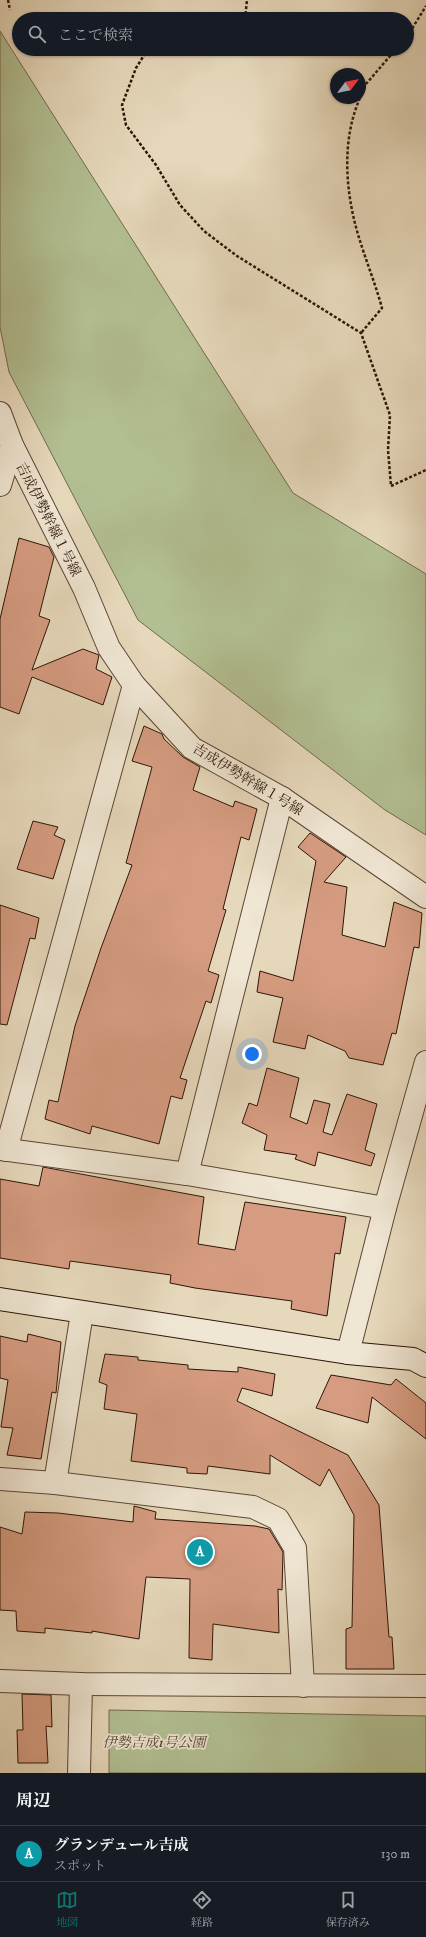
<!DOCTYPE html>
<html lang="ja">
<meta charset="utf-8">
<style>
:root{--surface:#171b24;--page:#242831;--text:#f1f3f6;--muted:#9ea1a6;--line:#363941;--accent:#0f766e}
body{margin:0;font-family:"IM FELL DW Pica","Noto Serif JP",serif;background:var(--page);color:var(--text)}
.compass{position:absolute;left:330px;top:68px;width:36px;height:36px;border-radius:50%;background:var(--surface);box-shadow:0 1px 3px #0004;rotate:58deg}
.you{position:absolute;left:252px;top:1054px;width:14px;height:14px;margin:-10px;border:3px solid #fff;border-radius:50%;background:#1a73e8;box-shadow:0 0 0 6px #1a73e833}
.badge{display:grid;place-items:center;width:26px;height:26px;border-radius:50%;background:var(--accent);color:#fff;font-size:13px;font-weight:700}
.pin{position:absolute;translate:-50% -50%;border:2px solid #fff;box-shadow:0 1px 4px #0006}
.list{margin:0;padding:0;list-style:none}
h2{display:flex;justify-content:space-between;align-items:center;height:52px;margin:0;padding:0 16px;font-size:17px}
h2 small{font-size:13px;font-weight:400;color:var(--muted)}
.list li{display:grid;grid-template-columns:26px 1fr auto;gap:12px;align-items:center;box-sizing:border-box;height:56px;padding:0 16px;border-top:1px solid var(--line)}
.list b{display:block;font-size:15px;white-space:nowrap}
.list p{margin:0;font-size:13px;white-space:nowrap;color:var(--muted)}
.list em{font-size:13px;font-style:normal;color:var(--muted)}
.icon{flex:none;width:22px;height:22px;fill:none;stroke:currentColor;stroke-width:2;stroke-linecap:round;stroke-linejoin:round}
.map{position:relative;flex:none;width:426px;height:1773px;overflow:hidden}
.search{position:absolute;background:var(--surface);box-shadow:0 1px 3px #0004;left:12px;right:12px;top:12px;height:44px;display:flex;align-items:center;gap:10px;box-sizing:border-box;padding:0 14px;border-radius:22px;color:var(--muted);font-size:15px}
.sheet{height:108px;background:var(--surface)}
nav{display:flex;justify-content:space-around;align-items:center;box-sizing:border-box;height:56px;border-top:1px solid var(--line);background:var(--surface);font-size:11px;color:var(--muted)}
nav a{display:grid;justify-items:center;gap:2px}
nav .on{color:var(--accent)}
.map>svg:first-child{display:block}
.green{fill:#b2bf92;stroke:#706a4c}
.building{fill:#d69c81;stroke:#2f1407}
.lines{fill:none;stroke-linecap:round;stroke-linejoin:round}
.street-casing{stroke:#5d4534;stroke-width:24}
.secondary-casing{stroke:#2f1407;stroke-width:24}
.path{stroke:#2f1407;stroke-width:2.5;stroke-dasharray:3 2;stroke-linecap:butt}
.street{stroke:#efe6d3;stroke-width:22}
.secondary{stroke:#efe6d3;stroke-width:22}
.labels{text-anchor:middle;stroke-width:3.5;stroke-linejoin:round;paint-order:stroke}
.street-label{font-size:14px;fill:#2f1407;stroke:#efe6d3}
.park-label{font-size:14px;font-style:italic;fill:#564731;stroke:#efe6d3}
</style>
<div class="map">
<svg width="426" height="1773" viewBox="0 0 426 1773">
<rect width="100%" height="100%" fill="#e6d8bb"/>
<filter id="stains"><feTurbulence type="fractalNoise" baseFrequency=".005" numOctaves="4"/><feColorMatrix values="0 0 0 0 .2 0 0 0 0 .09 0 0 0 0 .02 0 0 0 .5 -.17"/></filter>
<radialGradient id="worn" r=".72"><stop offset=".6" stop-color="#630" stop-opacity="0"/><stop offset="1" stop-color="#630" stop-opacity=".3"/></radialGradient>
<!-- green -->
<g class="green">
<polygon points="0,31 293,493 426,574 426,835 385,810 138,620 9,372 0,327"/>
<polygon points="109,1710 426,1716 426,1773 109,1773"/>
</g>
<!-- building -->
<g class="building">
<polygon points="19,538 49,547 54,557 39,616 50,620 32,670 83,649 99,655 96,669 112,677 103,705 32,677 19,714 0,707 0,619"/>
<polygon points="144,726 162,734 164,739 183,757 200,767 193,790 233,807 235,801 257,809 249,840 241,837 223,909 226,910 208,971 219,975 211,1003 206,1001 180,1078 187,1080 182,1099 171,1096 159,1144 92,1126 90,1134 45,1119 49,1100 58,1102 75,1026 101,948 132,865 126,863 152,767 132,761"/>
<polygon points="33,821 58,827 54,835 65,840 53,879 17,869"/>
<polygon points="310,833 346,857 324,882 347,887 342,935 385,947 394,902 422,913 419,948 414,947 396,1034 392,1033 383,1065 349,1058 345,1051 308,1035 305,1049 273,1042 283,998 257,992 260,971 293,981 316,861 298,847"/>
<polygon points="0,905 39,918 35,939 30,938 7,1025 0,1024"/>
<polygon points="267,1068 299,1078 290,1117 307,1124 314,1100 330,1104 323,1132 332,1135 347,1094 377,1104 365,1150 375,1154 371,1166 318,1152 315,1166 295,1159 297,1155 264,1150 267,1135 242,1123 249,1103 257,1106"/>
<polygon points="43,1167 204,1197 198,1244 235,1250 245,1202 346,1217 340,1254 335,1253 327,1316 291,1309 292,1301 195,1288 170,1283 171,1275 70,1261 69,1269 0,1258 0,1179 39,1186"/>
<polygon points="28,1334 61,1342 56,1393 52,1392 41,1459 7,1455 13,1428 1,1427 8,1380 0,1378 0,1336 27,1342"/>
<polygon points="105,1354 138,1357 138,1360 188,1365 188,1369 238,1372 238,1367 275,1374 272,1396 242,1388 237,1401 348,1455 379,1505 389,1637 392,1637 394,1669 346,1669 346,1629 352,1627 354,1515 329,1469 320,1486 270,1455 270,1474 208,1466 207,1474 187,1473 187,1468 131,1461 137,1414 104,1409 107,1385 99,1382"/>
<polygon points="331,1375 391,1385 396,1379 426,1403 426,1439 372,1397 368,1423 316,1408"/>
<polygon points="134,1506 156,1512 155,1519 255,1526 269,1529 283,1552 282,1590 278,1589 279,1633 213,1624 212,1660 189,1658 190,1579 146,1577 139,1639 92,1631 92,1633 45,1628 45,1633 17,1631 16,1611 0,1610 0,1527 22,1534 25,1512 58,1513 133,1522"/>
<polygon points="22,1694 51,1695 52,1727 46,1726 48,1763 18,1763 17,1730 23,1730"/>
</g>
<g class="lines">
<!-- street casing -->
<g class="street-casing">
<g id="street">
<polyline points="0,413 12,445 84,588 109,648 134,685 192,748 282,798 426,897"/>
<polyline points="0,485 12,445"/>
<polyline points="0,1149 187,1174 385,1208"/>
<polyline points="6,1150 134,685"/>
<polyline points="187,1174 282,798"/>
<polyline points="348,1353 385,1208 426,1062"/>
<polyline points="0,1479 55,1483 253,1507 278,1519 295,1548 303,1686"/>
<polyline points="55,1483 82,1313"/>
<polyline points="0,1681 81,1684 426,1686"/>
<polyline points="79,1773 81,1684"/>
</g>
</g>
<!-- secondary casing -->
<g class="secondary-casing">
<polyline id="secondary" points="0,1299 348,1353 413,1359 426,1366"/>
</g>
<!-- path -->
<g class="path">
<polyline points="8,0 10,10"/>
<polyline points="245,19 247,0"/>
<polyline points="407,37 426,6"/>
<polyline points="148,49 136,68 122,105 126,125 156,165 180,205 204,231 237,256 361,333 390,415 388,450 391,486 426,470"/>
<path d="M360 98C340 143 346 199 361 244 368 266 376 286 382 308L361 333"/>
<polyline points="360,98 366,84 396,49"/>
</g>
<!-- street -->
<use href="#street" class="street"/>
<!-- secondary -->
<use href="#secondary" class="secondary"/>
</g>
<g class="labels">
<!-- street labels -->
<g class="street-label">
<text transform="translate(49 519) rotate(63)" y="5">吉成伊勢幹線１号線</text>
<text transform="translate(248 779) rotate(31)" y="5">吉成伊勢幹線１号線</text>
</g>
<!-- park labels -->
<g class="park-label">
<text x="154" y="1747">伊勢吉成1号公園</text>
</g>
</g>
<rect width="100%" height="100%" filter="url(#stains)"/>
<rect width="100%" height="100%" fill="url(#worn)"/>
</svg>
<svg class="compass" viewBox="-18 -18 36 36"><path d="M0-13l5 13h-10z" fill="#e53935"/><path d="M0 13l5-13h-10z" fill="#9ea1a6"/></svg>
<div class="you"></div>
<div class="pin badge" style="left:200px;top:1552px;background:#0f9aa8">A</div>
<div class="search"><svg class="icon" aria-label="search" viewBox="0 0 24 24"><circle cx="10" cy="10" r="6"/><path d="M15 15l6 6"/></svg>ここで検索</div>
</div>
<section class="sheet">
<h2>周辺<small></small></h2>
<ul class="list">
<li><span class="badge" style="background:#0f9aa8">A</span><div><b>グランデュール吉成</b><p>スポット</p></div><em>130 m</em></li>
</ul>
</section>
<nav>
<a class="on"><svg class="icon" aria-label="map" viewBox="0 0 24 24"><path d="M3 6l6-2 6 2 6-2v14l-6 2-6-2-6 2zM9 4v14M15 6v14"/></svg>地図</a>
<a><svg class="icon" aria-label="directions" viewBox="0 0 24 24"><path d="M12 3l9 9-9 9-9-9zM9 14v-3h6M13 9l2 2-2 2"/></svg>経路</a>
<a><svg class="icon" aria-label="saved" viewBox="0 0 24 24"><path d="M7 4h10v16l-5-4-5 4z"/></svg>保存済み</a>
</nav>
